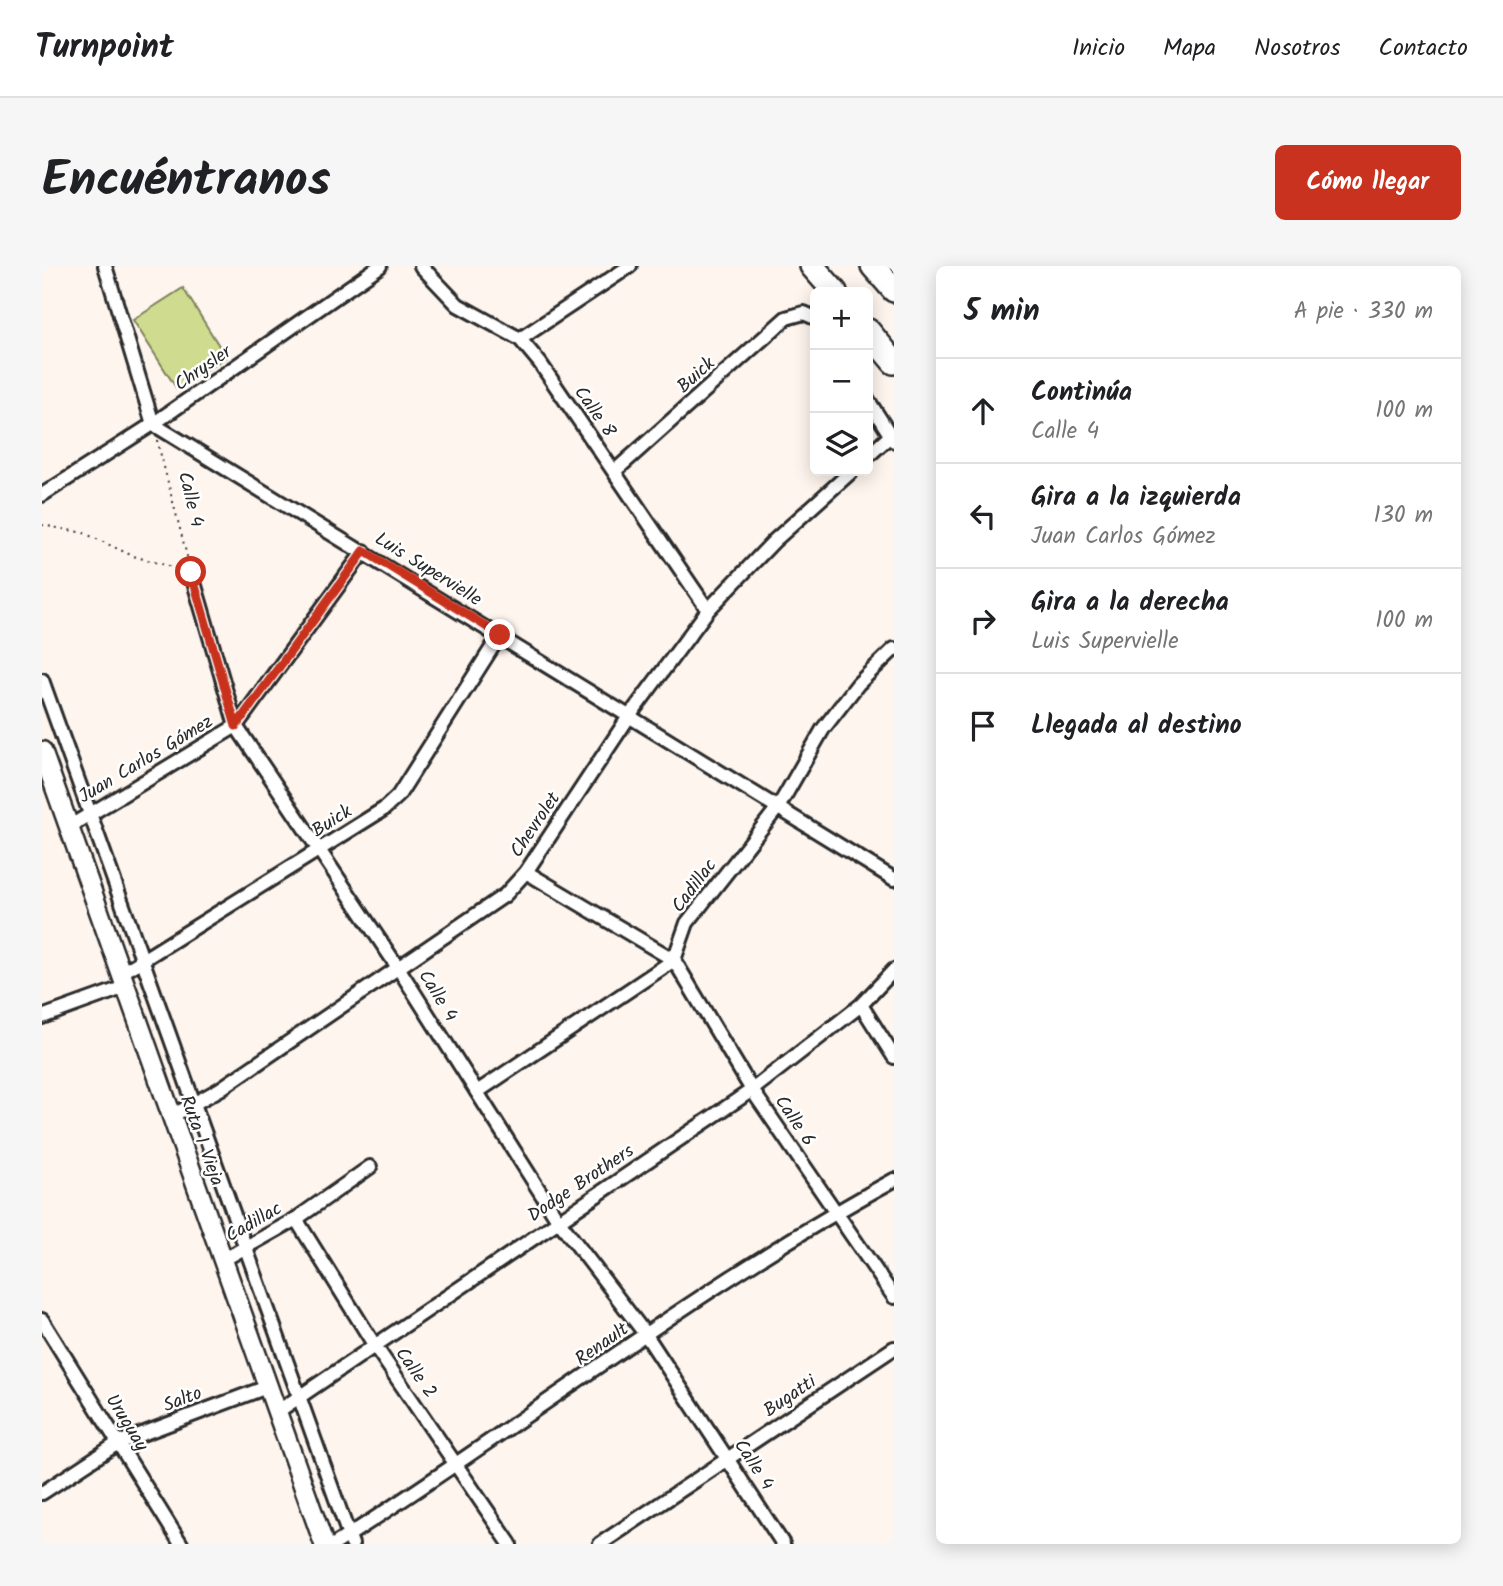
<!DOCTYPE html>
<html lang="es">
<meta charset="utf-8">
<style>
:root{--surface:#fff;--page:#f6f6f6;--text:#202124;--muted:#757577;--line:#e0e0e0;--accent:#c8321e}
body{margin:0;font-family:Kalam,sans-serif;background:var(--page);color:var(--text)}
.controls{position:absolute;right:21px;top:21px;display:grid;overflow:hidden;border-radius:10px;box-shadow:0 4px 18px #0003}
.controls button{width:63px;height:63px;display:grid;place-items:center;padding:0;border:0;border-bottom:2px solid var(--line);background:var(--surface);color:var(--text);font:35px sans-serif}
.stop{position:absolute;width:21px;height:21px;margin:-16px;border:5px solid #c8321e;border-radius:50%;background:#fff}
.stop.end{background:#c8321e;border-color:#fff;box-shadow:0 2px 7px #0008}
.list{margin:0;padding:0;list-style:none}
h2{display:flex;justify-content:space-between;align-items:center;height:91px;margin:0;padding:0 28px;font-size:30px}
h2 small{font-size:23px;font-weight:400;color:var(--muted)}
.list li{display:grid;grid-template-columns:46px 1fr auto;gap:21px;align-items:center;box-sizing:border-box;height:105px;padding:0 28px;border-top:2px solid var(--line)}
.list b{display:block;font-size:26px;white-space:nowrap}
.list p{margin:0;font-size:23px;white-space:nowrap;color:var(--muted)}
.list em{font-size:23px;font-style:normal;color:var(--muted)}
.icon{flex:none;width:38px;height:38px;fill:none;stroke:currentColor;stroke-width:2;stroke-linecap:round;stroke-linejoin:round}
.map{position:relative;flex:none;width:852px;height:1278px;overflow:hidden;border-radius:10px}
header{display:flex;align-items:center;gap:42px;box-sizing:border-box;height:98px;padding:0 35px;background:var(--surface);border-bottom:2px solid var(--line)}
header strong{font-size:33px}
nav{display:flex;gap:38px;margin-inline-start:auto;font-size:24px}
.intro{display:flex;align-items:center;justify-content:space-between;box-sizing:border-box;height:168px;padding:0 42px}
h1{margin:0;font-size:49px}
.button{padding:18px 32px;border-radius:10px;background:var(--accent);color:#fff;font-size:24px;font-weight:700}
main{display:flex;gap:42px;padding:0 42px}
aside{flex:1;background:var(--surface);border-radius:10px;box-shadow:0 4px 18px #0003}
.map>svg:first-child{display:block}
.green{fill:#cfdb8e;stroke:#7d835c;stroke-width:2}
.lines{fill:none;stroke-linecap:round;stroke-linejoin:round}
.street-casing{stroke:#2b2b2b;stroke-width:18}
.secondary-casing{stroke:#2b2b2b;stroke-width:23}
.highway-casing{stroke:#2b2b2b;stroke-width:28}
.path{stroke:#2b2b2b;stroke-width:2;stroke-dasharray:2 5;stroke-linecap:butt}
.street{stroke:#fff;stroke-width:12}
.secondary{stroke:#fff;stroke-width:18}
.highway{stroke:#fff;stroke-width:23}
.route{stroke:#c8321e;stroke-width:9}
.labels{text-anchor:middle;stroke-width:5;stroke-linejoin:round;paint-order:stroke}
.street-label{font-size:19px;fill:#2b2b2b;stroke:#fff}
</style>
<header>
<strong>Turnpoint</strong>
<nav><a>Inicio</a><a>Mapa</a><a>Nosotros</a><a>Contacto</a></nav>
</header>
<div class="intro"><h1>Encuéntranos</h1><a class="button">Cómo llegar</a></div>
<main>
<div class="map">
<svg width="852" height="1278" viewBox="0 0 852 1278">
<rect width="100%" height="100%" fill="#fef5ee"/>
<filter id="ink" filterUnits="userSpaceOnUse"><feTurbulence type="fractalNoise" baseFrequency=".0143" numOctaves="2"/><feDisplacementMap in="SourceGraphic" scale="14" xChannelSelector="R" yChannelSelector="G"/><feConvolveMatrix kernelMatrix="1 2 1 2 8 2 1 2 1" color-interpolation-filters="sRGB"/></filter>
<g filter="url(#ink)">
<!-- green -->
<polygon class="green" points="141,22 184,91 135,123 91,54"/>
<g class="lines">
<!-- street casing -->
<g class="street-casing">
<g id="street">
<polyline points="63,0 111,158 852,613"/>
<polyline points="379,0 416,39 478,73 498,97 666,344"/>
<polyline points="478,73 588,0"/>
<polyline points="826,134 852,175"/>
<polyline points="826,190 848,170"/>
<polyline points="573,205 744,52 762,47 773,52"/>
<polyline points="0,229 111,158 338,0"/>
<polyline points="149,306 194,460 357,703 516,954 604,1069 741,1278"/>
<polyline points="0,414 310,1278"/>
<polyline points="27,561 194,460 322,285"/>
<polyline points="484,606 632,694 710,824 852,1031"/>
<polyline points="78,708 342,543 356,530 458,369"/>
<polyline points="819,739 852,791"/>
<polyline points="0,751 83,721"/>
<polyline points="435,826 632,694 645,657 737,540 781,463 816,418 852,383"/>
<polyline points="130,850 178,823 463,629 484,606 588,449 666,344 732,275 810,205"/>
<polyline points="254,953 333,1080 468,1278"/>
<polyline points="181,994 254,953 328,901"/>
<polyline points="0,1054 139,1278"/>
<polyline points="235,1146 710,824 819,739 852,704"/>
<polyline points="0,1227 76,1177 225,1121"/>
<path d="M293 1278C480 1159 657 1020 852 914"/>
<polyline points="558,1278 852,1082"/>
</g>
</g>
<!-- secondary casing -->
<g class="secondary-casing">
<polyline id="secondary" points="0,485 282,1278"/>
</g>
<!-- highway casing -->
<g class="highway-casing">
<g id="highway">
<polyline points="770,0 793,26"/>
<polyline points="831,0 852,24"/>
<polyline points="826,65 852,96"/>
</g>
</g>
<!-- path -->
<g class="path">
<polyline points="115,174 146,294"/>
<polyline points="0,259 42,267 91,290 138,303"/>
</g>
<!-- street -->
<use href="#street" class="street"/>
<!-- secondary -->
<use href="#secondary" class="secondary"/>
<!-- highway -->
<use href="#highway" class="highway"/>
</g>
</g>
<g class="lines" filter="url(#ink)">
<!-- route -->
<polyline class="route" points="149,306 194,460 322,285 458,369"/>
</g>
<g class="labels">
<!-- street labels -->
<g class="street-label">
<text transform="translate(160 101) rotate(-35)" y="7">Chrysler</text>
<text transform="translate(653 108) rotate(-42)" y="7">Buick</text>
<text transform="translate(554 145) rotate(55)" y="7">Calle 8</text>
<text transform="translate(150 233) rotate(76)" y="7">Calle 4</text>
<text transform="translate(387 302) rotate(32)" y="7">Luis Supervielle</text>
<text transform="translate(103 492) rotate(-31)" y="7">Juan Carlos Gómez</text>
<text transform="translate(289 554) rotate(-33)" y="7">Buick</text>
<text transform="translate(492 558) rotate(-56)" y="7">Chevrolet</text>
<text transform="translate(651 619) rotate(-53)" y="7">Cadillac</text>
<text transform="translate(397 729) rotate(58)" y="7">Calle 4</text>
<text transform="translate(754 854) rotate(56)" y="7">Calle 6</text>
<text transform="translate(161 874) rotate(70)" y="7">Ruta 1 Vieja</text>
<text transform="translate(538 916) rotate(-34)" y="7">Dodge Brothers</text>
<text transform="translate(211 955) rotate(-30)" y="7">Cadillac</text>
<text transform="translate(559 1077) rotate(-35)" y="7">Renault</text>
<text transform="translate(375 1106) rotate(55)" y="7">Calle 2</text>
<text transform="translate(747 1129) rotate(-34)" y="7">Bugatti</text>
<text transform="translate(140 1132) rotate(-21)" y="7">Salto</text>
<text transform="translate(86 1156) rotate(58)" y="7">Uruguay</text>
<text transform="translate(713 1198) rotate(57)" y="7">Calle 4</text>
</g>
</g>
</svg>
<div class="controls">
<button>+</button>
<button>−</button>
<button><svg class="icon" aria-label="layers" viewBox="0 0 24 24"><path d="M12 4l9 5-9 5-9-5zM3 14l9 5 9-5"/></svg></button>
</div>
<div class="stop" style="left:149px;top:306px"></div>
<div class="stop end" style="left:458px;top:369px"></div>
</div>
<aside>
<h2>5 min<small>A pie · 330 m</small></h2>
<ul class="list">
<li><svg class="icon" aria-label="ahead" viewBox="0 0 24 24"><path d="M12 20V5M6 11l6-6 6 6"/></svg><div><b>Continúa</b><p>Calle 4</p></div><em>100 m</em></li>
<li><svg class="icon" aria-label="left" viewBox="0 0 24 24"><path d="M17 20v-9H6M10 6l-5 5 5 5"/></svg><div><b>Gira a la izquierda</b><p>Juan Carlos Gómez</p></div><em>130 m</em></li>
<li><svg class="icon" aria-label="right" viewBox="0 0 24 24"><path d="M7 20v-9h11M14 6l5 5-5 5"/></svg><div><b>Gira a la derecha</b><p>Luis Supervielle</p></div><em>100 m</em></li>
<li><svg class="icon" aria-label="arrive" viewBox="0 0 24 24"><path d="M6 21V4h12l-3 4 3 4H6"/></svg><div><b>Llegada al destino</b></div></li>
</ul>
</aside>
</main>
